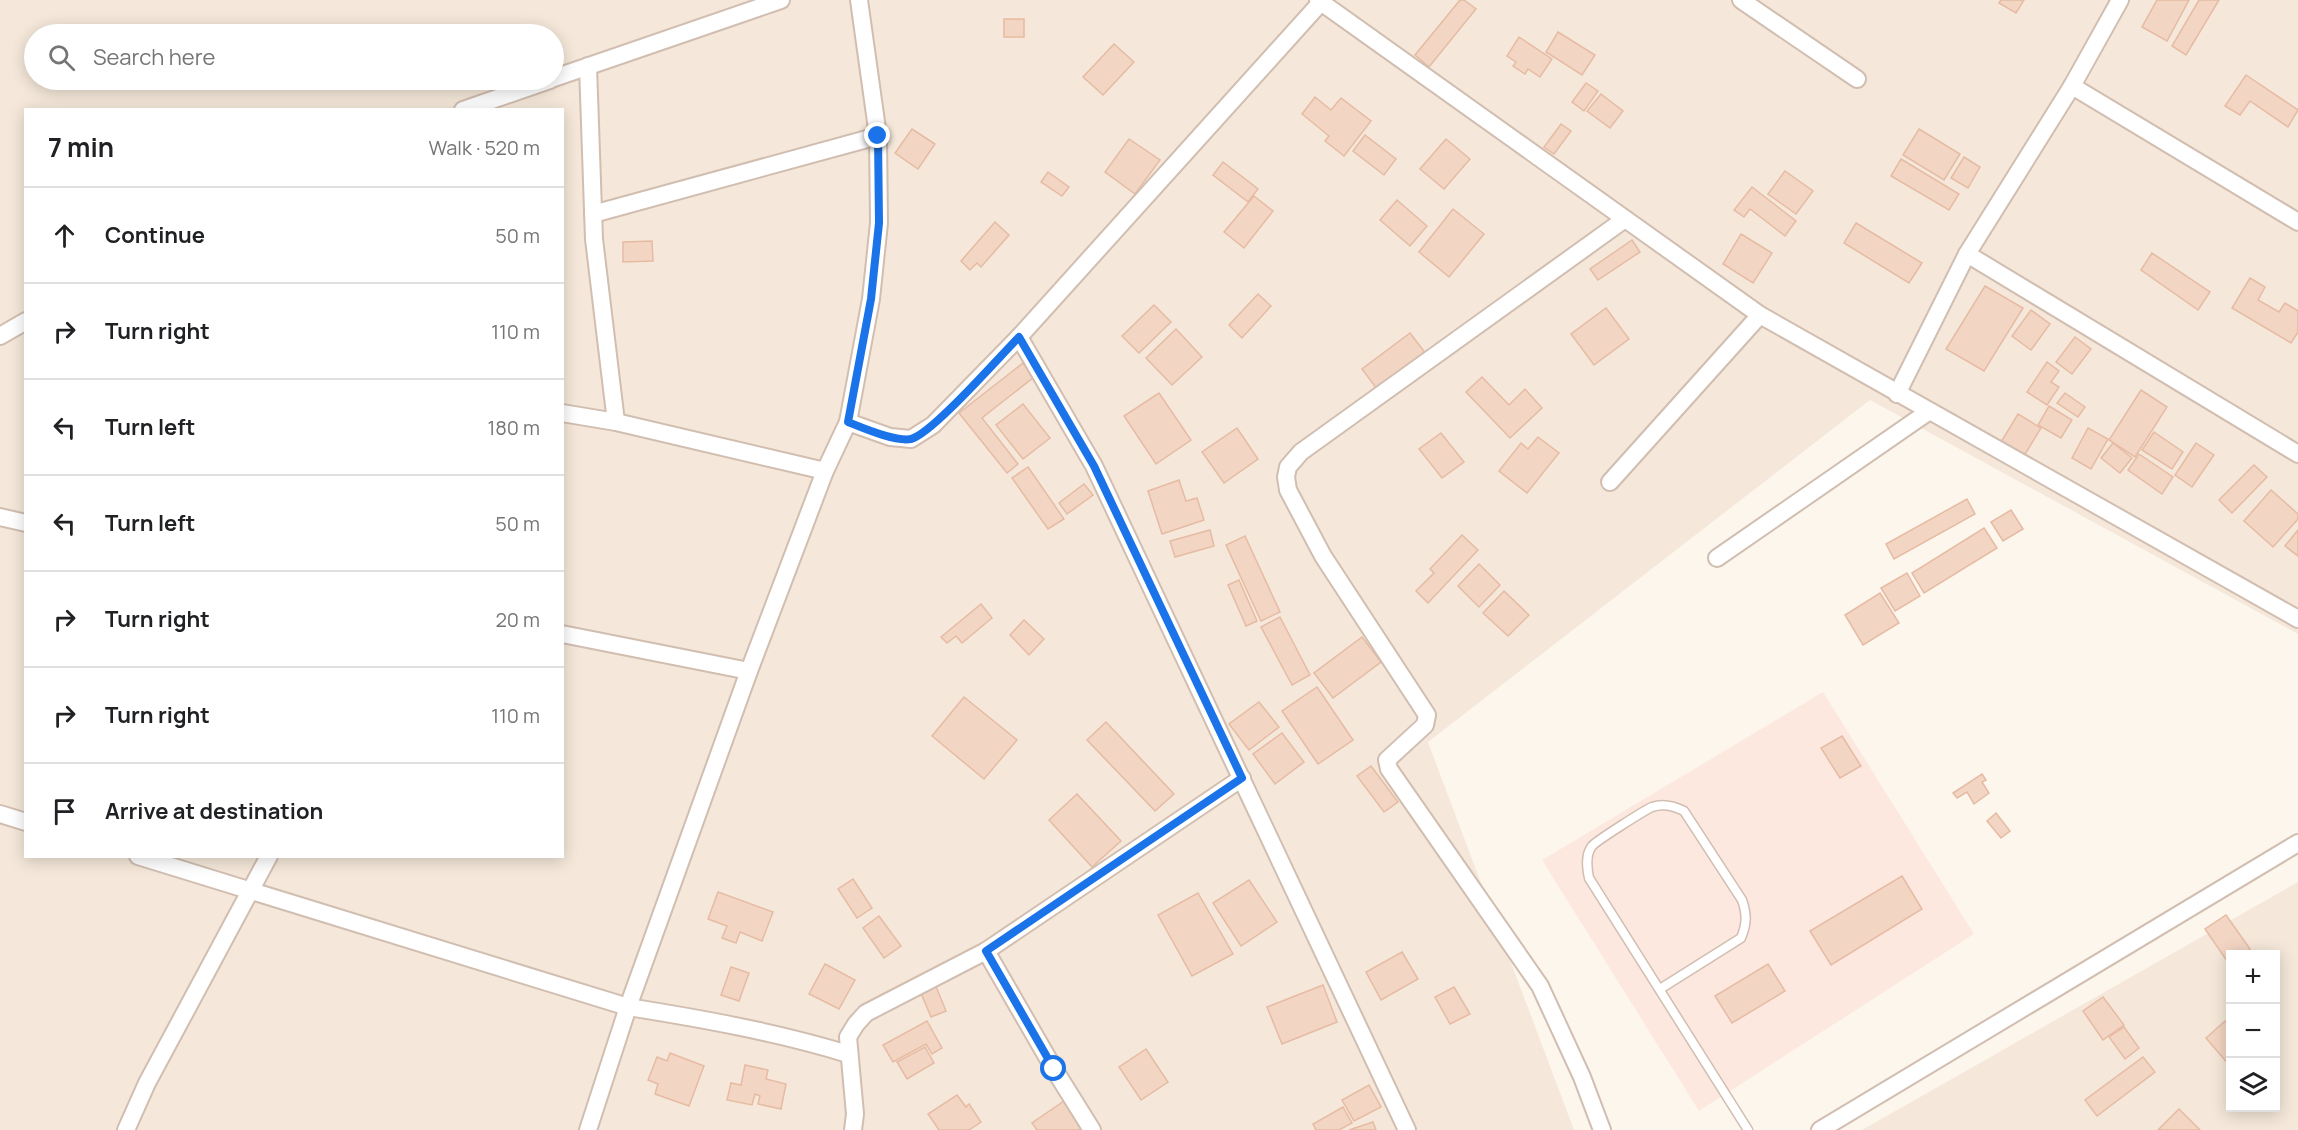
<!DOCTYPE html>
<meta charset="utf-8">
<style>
:root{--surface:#fff;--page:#f2f2f2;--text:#202124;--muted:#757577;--line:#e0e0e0}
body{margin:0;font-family:Manrope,sans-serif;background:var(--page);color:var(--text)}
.controls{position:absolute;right:18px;bottom:18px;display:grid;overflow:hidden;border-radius:0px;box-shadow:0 3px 15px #0003}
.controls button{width:54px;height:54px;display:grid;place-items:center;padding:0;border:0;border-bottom:2px solid var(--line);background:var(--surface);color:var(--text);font:30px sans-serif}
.stop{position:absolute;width:18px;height:18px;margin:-14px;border:4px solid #1a73e8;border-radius:50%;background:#fff}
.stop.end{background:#1a73e8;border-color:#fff;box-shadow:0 2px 6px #0008}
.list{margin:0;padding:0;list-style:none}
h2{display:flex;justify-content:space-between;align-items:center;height:78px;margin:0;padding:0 24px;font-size:26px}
h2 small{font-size:20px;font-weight:400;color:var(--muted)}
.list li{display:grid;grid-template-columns:39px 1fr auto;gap:18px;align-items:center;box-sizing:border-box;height:96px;padding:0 24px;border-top:2px solid var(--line)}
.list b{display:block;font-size:22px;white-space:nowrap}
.list em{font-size:20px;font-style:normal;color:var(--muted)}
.icon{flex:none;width:33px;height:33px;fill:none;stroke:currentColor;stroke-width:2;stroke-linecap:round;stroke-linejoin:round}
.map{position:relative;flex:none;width:2298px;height:1130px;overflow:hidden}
.search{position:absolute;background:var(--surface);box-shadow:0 3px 15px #0003;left:24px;top:24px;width:540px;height:66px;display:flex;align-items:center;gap:15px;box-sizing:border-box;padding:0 21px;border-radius:33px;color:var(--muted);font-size:22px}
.panel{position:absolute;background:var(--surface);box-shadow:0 3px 15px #0003;left:24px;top:108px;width:540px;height:750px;border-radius:0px}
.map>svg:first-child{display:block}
.residential{fill:#f5e8da;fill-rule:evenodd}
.commercial{fill:#fde8e0}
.building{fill:#f3d5c3;stroke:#e6bba3;stroke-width:1.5}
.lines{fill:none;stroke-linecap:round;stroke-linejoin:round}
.service-casing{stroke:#d1beb0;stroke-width:11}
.minor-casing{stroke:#d1beb0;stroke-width:20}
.service{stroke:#fff;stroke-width:8}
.minor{stroke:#fff;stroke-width:16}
.route{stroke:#1a73e8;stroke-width:8}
</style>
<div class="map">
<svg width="2298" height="1130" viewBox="0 0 2298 1130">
<rect width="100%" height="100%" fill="#fdf6ec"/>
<!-- residential -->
<g class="residential">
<path d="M0 0H2298V634L1870 400 1428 742 1574 1130H0ZM34 34H554V80H34ZM26 110H562V856H26Z"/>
<path d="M2298 882V1130H1862ZM2230 954H2276V1108H2230Z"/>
</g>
<!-- commercial -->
<polygon class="commercial" points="1823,692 1974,934 1699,1111 1542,860"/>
<!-- building -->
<g class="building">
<polygon points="1460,0 1464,0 1476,9 1429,67 1415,55"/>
<polygon points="2001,0 2024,0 2016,13 1999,3"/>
<polygon points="2157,0 2189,0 2167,41 2142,27"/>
<polygon points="2199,0 2219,0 2186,55 2172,46"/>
<rect x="1004" y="19" width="20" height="18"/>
<polygon points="1558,32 1595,55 1582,75 1546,52"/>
<polygon points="1519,37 1552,59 1540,77 1528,69 1525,74 1513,66 1516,62 1507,56"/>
<polygon points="1114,44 1134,62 1103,95 1083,77"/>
<polygon points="2246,75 2298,110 2288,127 2250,101 2240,115 2225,106"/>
<polygon points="1586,83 1598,91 1584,111 1572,102"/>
<polygon points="1601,94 1623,111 1610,128 1587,111"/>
<polygon points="1315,97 1331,110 1341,98 1371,121 1344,156 1325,141 1329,136 1302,114"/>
<polygon points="1561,124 1571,131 1554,154 1544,147"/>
<polygon points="912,129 935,144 918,169 895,153"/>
<polygon points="1919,129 1960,154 1944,180 1903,155"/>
<polygon points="1365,135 1396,159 1384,175 1353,151"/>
<polygon points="1129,139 1160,160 1135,194 1105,172"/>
<polygon points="1446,139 1470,159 1444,189 1420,169"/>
<polygon points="1964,157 1980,167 1968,188 1951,178"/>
<polygon points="1901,159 1959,194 1949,210 1891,176"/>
<polygon points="1223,162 1258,189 1248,202 1213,175"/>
<polygon points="1785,171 1813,191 1796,214 1768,194"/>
<polygon points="1048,172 1069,187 1062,196 1041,182"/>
<polygon points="1752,187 1796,221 1785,236 1750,209 1744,217 1734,210"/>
<polygon points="1254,196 1273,211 1244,248 1224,232"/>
<polygon points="1397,200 1427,226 1410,246 1380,220"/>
<polygon points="1453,209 1484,234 1449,277 1419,252"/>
<polygon points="995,222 1009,235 981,267 977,263 970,270 961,261"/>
<polygon points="1856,223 1922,263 1909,283 1844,243"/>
<polygon points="1741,234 1772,253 1753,283 1723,264"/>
<polygon points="1632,240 1640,252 1598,280 1590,269"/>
<polygon points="652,241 653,261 623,262 623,242"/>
<polygon points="2152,253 2210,292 2198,310 2141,270"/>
<polygon points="2250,278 2265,287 2258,300 2279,312 2285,303 2298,311 2298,332 2291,343 2232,308"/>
<polygon points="1985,286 2023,308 1984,371 1946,349"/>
<polygon points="1258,294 1271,306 1242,338 1229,325"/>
<polygon points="1154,305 1171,322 1139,353 1122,336"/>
<polygon points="1606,308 1629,339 1594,365 1571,334"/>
<polygon points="2031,310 2050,324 2031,350 2012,336"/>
<polygon points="1176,329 1202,357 1172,385 1146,358"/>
<polygon points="1410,333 1433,363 1385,400 1362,369"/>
<polygon points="2075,337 2091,349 2072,374 2056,362"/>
<polygon points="2047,362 2059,371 2051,382 2059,387 2047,405 2027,392"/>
<polygon points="1023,363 1034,377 982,418 1018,464 1007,473 959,413"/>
<polygon points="1482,377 1509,405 1525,389 1542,408 1510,438 1466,392"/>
<polygon points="2141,390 2167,407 2135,457 2109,440"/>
<polygon points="1159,393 1191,440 1156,464 1124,416"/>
<polygon points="2065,393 2085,407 2078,417 2057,403"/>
<polygon points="1023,404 1050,438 1023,459 996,425"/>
<polygon points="2049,406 2072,420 2061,438 2038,425"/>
<polygon points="2018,414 2041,428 2024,456 2001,442"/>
<polygon points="1237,428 1258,459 1224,483 1202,452"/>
<polygon points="2088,428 2108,439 2091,469 2072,458"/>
<polygon points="2154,432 2183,452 2172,469 2142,450"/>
<polygon points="1441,433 1464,462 1442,478 1419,449"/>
<polygon points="1538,437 1559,453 1527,493 1499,471 1521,443 1528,449"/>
<polygon points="2113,443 2132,458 2120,473 2101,458"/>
<polygon points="2196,443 2214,455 2192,487 2175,475"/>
<polygon points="2139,454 2173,477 2162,494 2128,470"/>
<polygon points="2254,465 2267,477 2232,513 2219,500"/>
<polygon points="1028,467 1064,519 1048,529 1012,478"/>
<polygon points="1179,480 1186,501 1197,498 1204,520 1162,534 1148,491"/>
<polygon points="1084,484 1093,495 1067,514 1059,503"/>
<polygon points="2271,490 2298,514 2298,519 2273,547 2244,521"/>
<polygon points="1967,499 1975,514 1894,559 1886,544"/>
<polygon points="2011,510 2023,529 2003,541 1991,522"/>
<polygon points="1984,528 1997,548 1924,593 1912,573"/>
<polygon points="1210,530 1214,546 1175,557 1170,541"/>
<polygon points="2298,530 2298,556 2285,546"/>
<polygon points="1462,535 1478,550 1428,603 1416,591 1434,573 1430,569"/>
<polygon points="1245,536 1280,612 1261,621 1226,545"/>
<polygon points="1479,564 1500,585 1479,607 1458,586"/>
<polygon points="1907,573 1920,596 1895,611 1881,588"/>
<polygon points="1239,580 1257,621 1246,626 1228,585"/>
<polygon points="1504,591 1529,615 1508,636 1483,613"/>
<polygon points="1880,593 1899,623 1863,645 1845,615"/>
<polygon points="981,604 992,618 962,643 956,636 947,643 941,637"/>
<polygon points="1280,617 1310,675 1292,685 1261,627"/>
<polygon points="1024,620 1044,639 1029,655 1010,635"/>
<polygon points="1362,637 1381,662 1333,698 1314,673"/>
<polygon points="1317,687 1353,740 1318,764 1282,711"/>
<polygon points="964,697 1017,740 984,779 932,736"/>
<polygon points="1259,702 1279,727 1249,750 1229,724"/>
<polygon points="1106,722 1174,794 1155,811 1087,740"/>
<polygon points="1282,733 1304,762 1275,784 1253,754"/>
<polygon points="1842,736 1861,766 1840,778 1821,748"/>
<polygon points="1371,766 1398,802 1384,812 1357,776"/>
<polygon points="1982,774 1986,780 1982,782 1989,793 1974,804 1967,792 1957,798 1953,793"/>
<polygon points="1077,794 1121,841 1092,867 1049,820"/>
<polygon points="1996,813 2010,831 2001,838 1987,821"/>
<polygon points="1902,876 1922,909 1831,965 1810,931"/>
<polygon points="853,879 872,908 857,918 838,889"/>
<polygon points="1249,880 1277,922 1241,946 1213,903"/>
<polygon points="718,892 773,912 762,941 740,932 736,943 722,938 727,926 708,919"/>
<polygon points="1198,893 1233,954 1192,976 1158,915"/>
<polygon points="2226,915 2250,949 2243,954 2230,954 2229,964 2205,929"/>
<polygon points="879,916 901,946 884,958 863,928"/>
<polygon points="1402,952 1418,979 1381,1000 1366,972"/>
<polygon points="825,964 855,980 839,1009 809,994"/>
<polygon points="1768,964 1785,991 1732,1023 1715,996"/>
<polygon points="731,967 749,973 739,1001 721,995"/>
<polygon points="935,984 946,1011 931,1017 920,991"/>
<polygon points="1323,985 1337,1022 1282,1044 1267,1007"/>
<polygon points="1454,987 1470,1014 1450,1024 1435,997"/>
<polygon points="2103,997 2124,1025 2103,1040 2083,1011"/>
<polygon points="927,1021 942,1048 932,1054 926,1044 893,1062 883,1045"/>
<polygon points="2225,1021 2230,1028 2230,1066 2206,1038"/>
<polygon points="2124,1027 2139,1048 2125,1059 2109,1037"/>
<polygon points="925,1047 934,1063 907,1079 897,1062"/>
<polygon points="1146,1049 1168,1082 1141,1100 1119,1067"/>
<polygon points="670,1053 704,1066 689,1106 655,1094 658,1084 648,1080 657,1057 667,1061"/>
<polygon points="2143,1057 2155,1072 2097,1116 2085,1100"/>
<polygon points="745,1065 768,1070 766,1079 786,1084 781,1109 758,1104 760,1096 755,1094 752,1105 727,1100 731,1083 741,1085"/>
<polygon points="1369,1085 1381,1107 1354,1121 1342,1100"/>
<polygon points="957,1095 966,1107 969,1104 981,1122 969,1130 939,1130 928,1114"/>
<polygon points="1064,1101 1084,1130 1037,1130 1032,1123"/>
<polygon points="1343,1107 1352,1123 1339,1130 1316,1130 1313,1124"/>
<polygon points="2179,1109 2200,1130 2158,1130"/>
<polygon points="1373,1122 1376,1130 1349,1130"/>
</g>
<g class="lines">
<!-- service casing -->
<g class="service-casing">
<path id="service" d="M1660 989 1741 938C1747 924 1747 914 1742 900L1684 811C1674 806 1663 803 1652 807 1645 810 1596 841 1592 846 1585 855 1587 868 1589 878L1748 1130"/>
</g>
<!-- minor casing -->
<g class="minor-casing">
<g id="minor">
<polyline points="1318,0 1760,315 2298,619"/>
<polyline points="1741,0 1857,79"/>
<polyline points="588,66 594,239 616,422"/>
<polyline points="554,78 781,0"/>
<polyline points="2072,86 2298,222"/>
<polyline points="463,110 550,80"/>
<polyline points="593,214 878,136"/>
<polyline points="1967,254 2298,454"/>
<polyline points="0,336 26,321"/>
<polyline points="1019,337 1094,466 1407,1130"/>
<polyline points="1897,394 1967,254 2072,86 2120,0"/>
<polyline points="562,413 616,422 825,471"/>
<polyline points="848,422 890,437 911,439 933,425 1019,337 1323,0"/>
<polyline points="1610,482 1760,315"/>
<polyline points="0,517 26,523"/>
<polyline points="1717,558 1928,412"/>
<polyline points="562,634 749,671"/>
<polyline points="0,814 26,822"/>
<path d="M138 856 628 1007C703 1019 776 1032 848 1054"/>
<polyline points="986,951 1054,1069 1092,1130"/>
<polyline points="126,1130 147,1083 269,856"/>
<polyline points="588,1130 628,1007 749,671 825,471 848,422 871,299 879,223 878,136 859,0"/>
<polyline points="853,1130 855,1114 848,1037 856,1024 866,1013 986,951 1242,778"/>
<polyline points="1602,1130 1582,1077 1540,986 1389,769 1387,760 1425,725 1427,715 1323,556 1288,490 1286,477 1288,467 1301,452 1625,219"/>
<polyline points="1820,1130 2298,843"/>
</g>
</g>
<!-- service -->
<use href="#service" class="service"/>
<!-- minor -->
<use href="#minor" class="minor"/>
</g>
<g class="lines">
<!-- route -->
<path class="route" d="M878 136 879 223 871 299 848 422C863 428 895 442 911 439 932 434 1000 356 1019 337L1094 466 1242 778 986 951 1054 1069"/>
</g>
</svg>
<div class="controls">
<button>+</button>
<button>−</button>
<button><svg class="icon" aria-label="layers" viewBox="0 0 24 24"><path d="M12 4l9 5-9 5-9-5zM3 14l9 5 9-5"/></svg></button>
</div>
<div class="stop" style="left:1054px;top:1069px"></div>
<div class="stop end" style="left:878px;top:136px"></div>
<div class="search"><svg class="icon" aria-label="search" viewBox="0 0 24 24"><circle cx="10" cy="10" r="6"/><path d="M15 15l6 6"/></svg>Search here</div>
<section class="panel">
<h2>7 min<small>Walk · 520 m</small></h2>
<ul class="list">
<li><svg class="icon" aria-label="ahead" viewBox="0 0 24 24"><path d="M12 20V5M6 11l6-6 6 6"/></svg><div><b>Continue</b></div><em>50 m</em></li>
<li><svg class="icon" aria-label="right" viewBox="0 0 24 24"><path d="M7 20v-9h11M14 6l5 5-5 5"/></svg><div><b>Turn right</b></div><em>110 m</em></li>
<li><svg class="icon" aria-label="left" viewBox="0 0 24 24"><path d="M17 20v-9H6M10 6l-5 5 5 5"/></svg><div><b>Turn left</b></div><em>180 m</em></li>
<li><svg class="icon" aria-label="left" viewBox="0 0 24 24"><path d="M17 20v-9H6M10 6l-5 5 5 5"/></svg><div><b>Turn left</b></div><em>50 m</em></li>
<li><svg class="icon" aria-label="right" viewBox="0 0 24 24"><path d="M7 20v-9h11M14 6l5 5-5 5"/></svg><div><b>Turn right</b></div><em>20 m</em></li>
<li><svg class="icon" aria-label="right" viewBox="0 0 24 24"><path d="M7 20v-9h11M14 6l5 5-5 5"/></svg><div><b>Turn right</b></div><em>110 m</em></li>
<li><svg class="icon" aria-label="arrive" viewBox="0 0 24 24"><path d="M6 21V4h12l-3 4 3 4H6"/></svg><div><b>Arrive at destination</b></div></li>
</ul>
</section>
</div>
